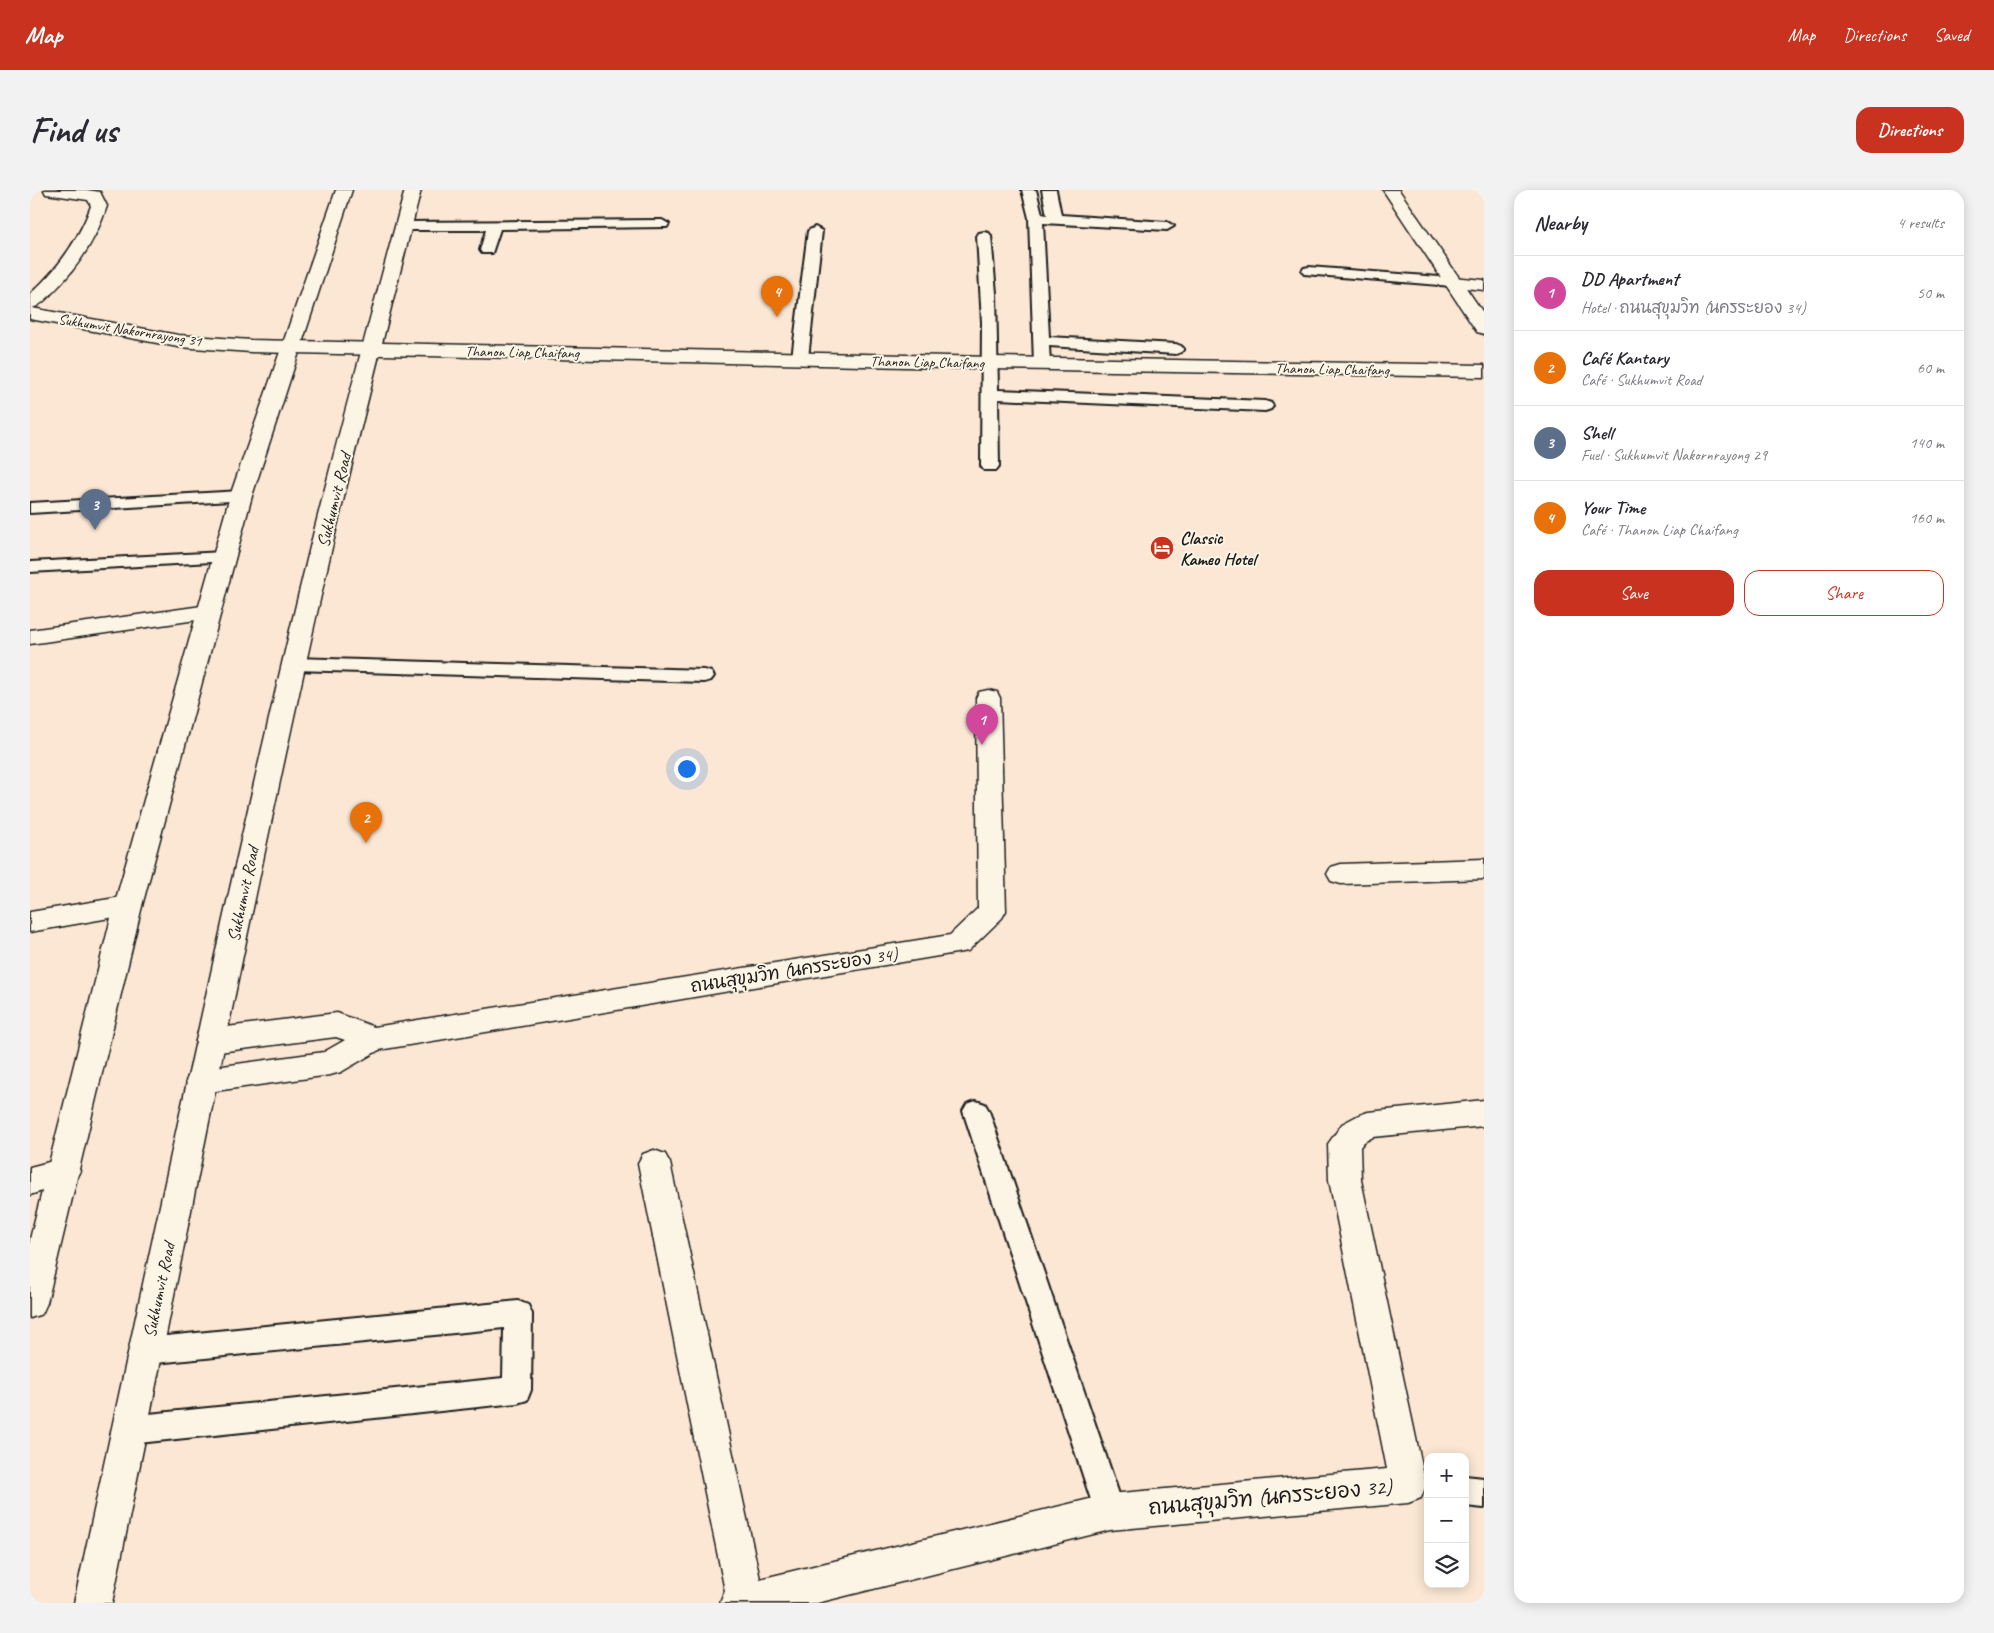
<!DOCTYPE html>
<meta charset="utf-8">
<style>
:root{--surface:#fff;--page:#f2f2f3;--text:#2b2b33;--muted:#7c7c81;--line:#e1e1e2;--accent:#c8321e}
body{margin:0;font-family:Caveat,"Playpen Sans Thai",sans-serif;background:var(--page);color:var(--text)}
.controls{position:absolute;right:15px;bottom:15px;display:grid;overflow:hidden;border-radius:10px;box-shadow:0 2px 12px #0003}
.controls button{width:45px;height:45px;display:grid;place-items:center;padding:0;border:0;border-bottom:1px solid var(--line);background:var(--surface);color:var(--text);font:25px sans-serif}
.you{position:absolute;left:656px;top:578px;width:18px;height:18px;margin:-12px;border:4px solid #fff;border-radius:50%;background:#1a73e8;box-shadow:0 0 0 8px #1a73e833}
.badge{display:grid;place-items:center;width:32px;height:32px;border-radius:50%;background:var(--accent);color:#fff;font-size:16px;font-weight:700}
.pin{position:absolute;translate:-50% -41px;filter:drop-shadow(0 1px 2px #0008)}
.pin::after{content:'';position:absolute;top:26px;width:18px;height:15px;background:inherit;clip-path:polygon(0 0,100% 0,50% 100%)}
.list{margin:0;padding:0;list-style:none}
h2{display:flex;justify-content:space-between;align-items:center;height:65px;margin:0;padding:0 20px;font-size:21px}
h2 small{font-size:16px;font-weight:400;color:var(--muted)}
.list li{display:grid;grid-template-columns:32px 1fr auto;gap:15px;align-items:center;box-sizing:border-box;height:75px;padding:0 20px;border-top:1px solid var(--line)}
.list b{display:block;font-size:19px;white-space:nowrap}
.list p{margin:0;font-size:16px;white-space:nowrap;color:var(--muted)}
.list em{font-size:16px;font-style:normal;color:var(--muted)}
.actions{display:flex;gap:10px;padding:15px 20px}
.actions a{flex:1;padding:11px 0;border:1px solid var(--accent);border-radius:15px;text-align:center;font-size:18px;color:var(--accent)}
.actions .main{background:var(--accent);color:#fff}
.icon{flex:none;width:28px;height:28px;fill:none;stroke:currentColor;stroke-width:2;stroke-linecap:round;stroke-linejoin:round}
.map{position:relative;flex:none;width:1454px;height:1413px;overflow:hidden;border-radius:15px}
header{display:flex;align-items:center;gap:30px;box-sizing:border-box;height:70px;padding:0 25px;background:var(--accent);color:#fff}
header strong{font-size:24px}
nav{display:flex;gap:28px;margin-inline-start:auto;font-size:18px}
.intro{display:flex;align-items:center;justify-content:space-between;box-sizing:border-box;height:120px;padding:0 30px}
h1{margin:0;font-size:35px}
.button{padding:12px 22px;border-radius:15px;background:var(--accent);color:#fff;font-size:18px;font-weight:700}
main{display:flex;gap:30px;padding:0 30px}
aside{flex:1;background:var(--surface);border-radius:15px;box-shadow:0 2px 12px #0003}
.map>svg:first-child{display:block}
.lines{fill:none;stroke-linecap:round;stroke-linejoin:round}
.service-casing{stroke:#1c1c1c;stroke-width:4}
.minor-casing{stroke:#1c1c1c;stroke-width:3}
.tertiary-casing{stroke:#1c1c1c;stroke-width:3}
.primary-casing{stroke:#1c1c1c;stroke-width:3}
.service{fill:#fcf5e5;fill-rule:evenodd}
.minor{fill:#fcf5e5;fill-rule:evenodd}
.tertiary{fill:#fcf5e5;fill-rule:evenodd}
.primary{fill:#fcf5e5;fill-rule:evenodd}
.labels{text-anchor:middle;stroke-width:4;stroke-linejoin:round;paint-order:stroke}
.far-street-label{font-size:15px;fill:#1c1c1c;stroke:#fcf5e5}
.street-label{font-size:18px;fill:#1c1c1c;stroke:#fcf5e5}
.poi-label{font-size:18px;font-weight:bold;fill:#1c1c1c;stroke:#fcf5e5;text-anchor:start}
.near-street-label{font-size:21px;fill:#1c1c1c;stroke:#fcf5e5}
</style>
<header>
<strong>Map</strong>
<nav><a>Map</a><a>Directions</a><a>Saved</a></nav>
</header>
<div class="intro"><h1>Find us</h1><a class="button">Directions</a></div>
<main>
<div class="map">
<svg width="1454" height="1413" viewBox="0 0 1454 1413">
<rect width="100%" height="100%" fill="#fbe7d3"/>
<filter id="ink" filterUnits="userSpaceOnUse"><feTurbulence type="fractalNoise" baseFrequency=".02" numOctaves="2"/><feDisplacementMap in="SourceGraphic" scale="10" xChannelSelector="R" yChannelSelector="G"/><feConvolveMatrix kernelMatrix="1 2 1 2 8 2 1 2 1" color-interpolation-filters="sRGB"/></filter>
<g filter="url(#ink)">
<g class="lines">
<!-- service casing -->
<g class="service-casing">
<g id="service">
<polygon points="992,0 1006,0 1012,24 1017,25 1012,0 1026,0 1031,25 1137,32 1144,36 1137,40 1013,33 1019,147 1146,154 1151,156 1154,159 1151,162 1146,164 1019,156 1020,174 1018,177 1006,177 1004,174 999,28"/>
<polygon points="632,30 639,34 637,37 470,39 462,63 452,63 450,60 456,40 373,40 366,36 373,32"/>
<polygon points="785,37 792,41 778,168 776,171 764,171 762,168 778,41"/>
<polygon points="954,42 959,43 961,46 966,103 968,200 1235,211 1241,213 1243,216 1241,219 1235,221 968,209 969,276 966,280 954,280 951,276 952,132 947,46 949,43"/>
<polygon points="1279,77 1422,88 1427,89 1429,92 1427,95 1422,96 1274,84 1272,81 1274,78"/>
<polygon points="211,301 217,302 220,306 217,310 0,323 0,313"/>
<polygon points="194,362 200,363 203,367 200,371 0,382 0,372"/>
<polygon points="264,468 674,480 681,482 684,486 681,490 674,492 264,480 257,478 254,474 257,470"/>
<polygon points="946,911 955,914 959,921 1095,1322 1091,1333 1080,1337 1069,1333 1065,1322 933,921 937,914"/>
<polygon points="488,1111 498,1115 502,1124 501,1200 497,1210 487,1213 99,1254 89,1250 84,1240 89,1230 99,1226 473,1188 474,1138 116,1174 106,1170 102,1161 106,1152 116,1148"/>
<polygon points="1435,1286 1454,1288 1454,1318 1435,1316"/>
</g>
</g>
<!-- minor casing -->
<g class="minor-casing">
<g id="minor">
<path d="M14 0H57L70 2 77 16C66 50 47 79 21 104 16 109 10 116 2 118L148 145 221 150 961 167 1454 175V187L961 179 221 162 148 157 0 129V104C28 79 48 51 61 16L58 10 16 4Z"/>
<polygon points="1422,87 1454,90 1454,100 1416,96 1413,92 1416,88"/>
<polygon points="179,415 187,417 191,422 187,427 0,454 0,440"/>
<polygon points="958,500 967,502 970,508 976,721 972,728 938,761 349,860 311,882 300,885 171,903 160,900 156,891 160,882 171,879 294,862 315,850 306,847 181,863 170,859 166,851 170,843 181,839 307,823 344,837 920,745 948,718 946,508 949,502"/>
<polygon points="1454,669 1454,689 1311,694 1301,691 1297,684 1301,677 1311,674"/>
<polygon points="98,706 108,709 112,716 108,723 0,742 0,722"/>
<polygon points="1454,910 1454,936 1343,947 1334,952 1330,957 1331,990 1396,1295 1391,1308 1378,1313 1080,1340 787,1413 690,1413 695,1401 608,973 613,964 624,960 635,964 640,973 730,1389 1080,1304 1357,1279 1299,990 1298,954 1312,934 1327,926 1338,922"/>
<polygon points="34,968 45,972 50,981 45,990 0,1005 0,977"/>
</g>
</g>
<!-- tertiary casing -->
<g class="tertiary-casing">
<polygon id="tertiary" points="1353,0 1369,0 1454,124 1454,144 1447,142"/>
</g>
<!-- primary casing -->
<g class="primary-casing">
<g id="primary">
<polygon points="306,0 322,0 222,306 112,716 17,1113 12,1124 0,1128 0,1049 84,716 200,306"/>
<path d="M375 0H391C361 117 331 235 303 353 222 704 154 1059 82 1413H44C121 1059 195 704 281 353 311 234 343 117 375 0Z"/>
</g>
</g>
<!-- service -->
<use href="#service" class="service"/>
<!-- minor -->
<use href="#minor" class="minor"/>
<!-- tertiary -->
<use href="#tertiary" class="tertiary"/>
<!-- primary -->
<use href="#primary" class="primary"/>
</g>
</g>
<!-- icons -->
<defs>
<g id="hotel-disc" transform="scale(1.25)"><circle r="9.5" fill="#c8321e" stroke="#fcf5e5"/><path d="M-6-4.5h1.5V1H6V5H4.5V3h-9V5H-6ZM-4 0a1.8 1.8 0 1 1 3.6 0ZM.5 0V-2.5h3Q6-2.5 6 0Z" fill="#fff"/></g>
</defs>
<g fill-rule="evenodd">
<use href="#hotel-disc" x="1132" y="358"/>
</g>
<g class="labels">
<!-- far-street labels -->
<g class="far-street-label">
<text transform="translate(100 140) rotate(9)" y="5">Sukhumvit Nakornrayong 31</text>
<text transform="translate(492 162) rotate(1)" y="5">Thanon Liap Chaifang</text>
<text transform="translate(897 172) rotate(1)" y="5">Thanon Liap Chaifang</text>
<text transform="translate(1302 179) rotate(1)" y="5">Thanon Liap Chaifang</text>
</g>
<!-- street labels -->
<g class="street-label">
<text transform="translate(304 310) rotate(-76)" y="6">Sukhumvit Road</text>
<text transform="translate(213 704) rotate(-78)" y="6">Sukhumvit Road</text>
<text transform="translate(764 780) rotate(-9)" y="6">ถนนสุขุมวิท (นครระยอง 34)</text>
<text transform="translate(129 1100) rotate(-78)" y="6">Sukhumvit Road</text>
</g>
<!-- poi labels -->
<g class="poi-label">
<text x="1150" y="354">Classic<tspan x="1150" dy="21">Kameo Hotel</tspan></text>
</g>
<!-- near-street labels -->
<g class="near-street-label">
<text transform="translate(1240 1307) rotate(-5)" y="7">ถนนสุขุมวิท (นครระยอง 32)</text>
</g>
</g>
</svg>
<div class="controls">
<button>+</button>
<button>−</button>
<button><svg class="icon" aria-label="layers" viewBox="0 0 24 24"><path d="M12 4l9 5-9 5-9-5zM3 14l9 5 9-5"/></svg></button>
</div>
<div class="you"></div>
<div class="pin badge" style="left:952px;top:555px;background:#d1479c">1</div>
<div class="pin badge" style="left:336px;top:653px;background:#e8710a">2</div>
<div class="pin badge" style="left:65px;top:340px;background:#5c6f8a">3</div>
<div class="pin badge" style="left:747px;top:127px;background:#e8710a">4</div>
</div>
<aside>
<h2>Nearby<small>4 results</small></h2>
<ul class="list">
<li><span class="badge" style="background:#d1479c">1</span><div><b>DD Apartment</b><p>Hotel · ถนนสุขุมวิท (นครระยอง 34)</p></div><em>50 m</em></li>
<li><span class="badge" style="background:#e8710a">2</span><div><b>Café Kantary</b><p>Café · Sukhumvit Road</p></div><em>60 m</em></li>
<li><span class="badge" style="background:#5c6f8a">3</span><div><b>Shell</b><p>Fuel · Sukhumvit Nakornrayong 29</p></div><em>140 m</em></li>
<li><span class="badge" style="background:#e8710a">4</span><div><b>Your Time</b><p>Café · Thanon Liap Chaifang</p></div><em>160 m</em></li>
</ul>
<div class="actions"><a class="main">Save</a><a>Share</a></div>
</aside>
</main>
